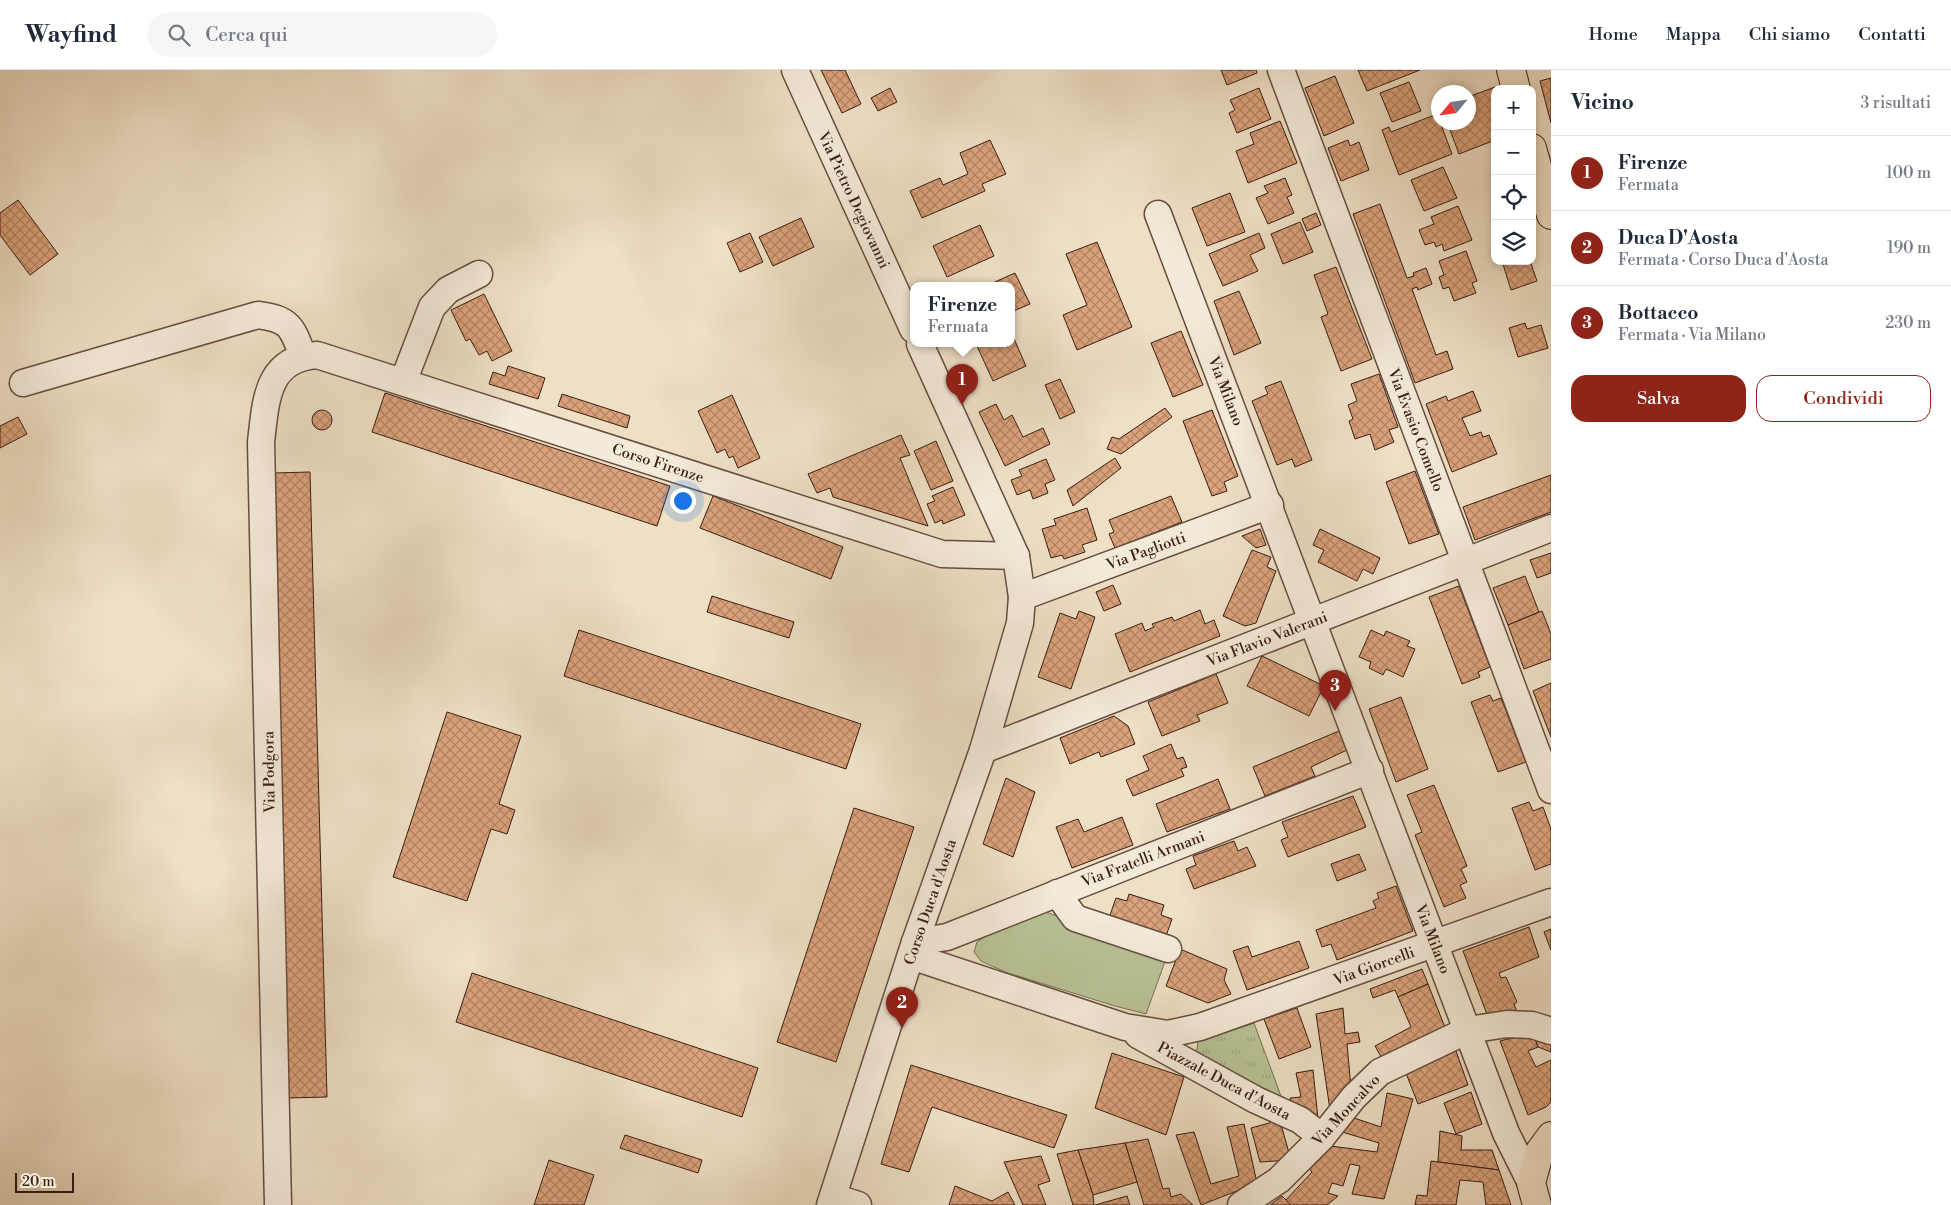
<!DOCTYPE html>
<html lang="it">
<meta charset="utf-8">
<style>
:root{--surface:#fff;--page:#f6f6f7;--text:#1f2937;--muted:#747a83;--line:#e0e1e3;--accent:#8f2418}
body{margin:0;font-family:"Libre Bodoni",serif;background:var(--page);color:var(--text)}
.controls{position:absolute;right:15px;top:15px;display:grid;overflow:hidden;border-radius:10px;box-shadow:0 2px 8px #0003}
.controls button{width:45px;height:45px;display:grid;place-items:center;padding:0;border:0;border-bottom:1px solid var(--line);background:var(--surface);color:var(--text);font:25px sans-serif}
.compass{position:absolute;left:1431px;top:15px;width:45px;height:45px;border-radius:50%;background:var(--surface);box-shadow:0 2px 8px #0003;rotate:241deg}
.scale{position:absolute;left:15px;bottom:12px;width:59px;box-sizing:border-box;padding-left:5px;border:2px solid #391e12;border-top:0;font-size:14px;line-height:18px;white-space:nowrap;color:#391e12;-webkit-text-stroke:4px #f4ead9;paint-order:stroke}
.you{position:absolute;left:682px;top:430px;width:18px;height:18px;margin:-12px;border:4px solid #fff;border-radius:50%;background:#1a73e8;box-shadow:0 0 0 8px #1a73e833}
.badge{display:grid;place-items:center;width:32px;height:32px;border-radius:50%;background:var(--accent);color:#fff;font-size:16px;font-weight:700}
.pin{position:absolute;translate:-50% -41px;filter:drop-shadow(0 1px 2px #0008)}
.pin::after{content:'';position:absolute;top:26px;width:18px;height:15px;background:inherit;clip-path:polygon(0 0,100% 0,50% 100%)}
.popup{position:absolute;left:910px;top:212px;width:105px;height:65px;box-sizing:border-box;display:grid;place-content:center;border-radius:10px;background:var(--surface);filter:drop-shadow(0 1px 4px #0005);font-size:16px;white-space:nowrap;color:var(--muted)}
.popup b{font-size:19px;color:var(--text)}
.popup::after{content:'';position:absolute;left:50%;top:100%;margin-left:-10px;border:10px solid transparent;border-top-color:var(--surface)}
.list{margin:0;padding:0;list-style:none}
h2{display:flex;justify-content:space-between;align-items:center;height:65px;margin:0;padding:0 20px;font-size:21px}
h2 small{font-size:16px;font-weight:400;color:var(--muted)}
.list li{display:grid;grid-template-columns:32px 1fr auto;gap:15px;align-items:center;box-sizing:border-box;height:75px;padding:0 20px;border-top:1px solid var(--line)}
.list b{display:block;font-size:19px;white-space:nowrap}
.list p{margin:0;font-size:16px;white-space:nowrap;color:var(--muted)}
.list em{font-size:16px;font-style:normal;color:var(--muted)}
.actions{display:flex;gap:10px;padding:15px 20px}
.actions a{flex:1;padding:11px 0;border:1px solid var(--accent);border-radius:15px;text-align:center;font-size:18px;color:var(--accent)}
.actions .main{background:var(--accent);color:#fff}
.icon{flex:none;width:28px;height:28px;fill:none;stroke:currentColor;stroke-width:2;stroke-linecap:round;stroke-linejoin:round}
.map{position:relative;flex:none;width:1551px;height:1135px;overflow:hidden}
header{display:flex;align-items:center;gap:30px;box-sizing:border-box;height:70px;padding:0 25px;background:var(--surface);border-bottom:1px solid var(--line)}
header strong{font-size:24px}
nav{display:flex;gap:28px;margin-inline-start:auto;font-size:18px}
.search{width:350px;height:45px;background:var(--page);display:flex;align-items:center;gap:12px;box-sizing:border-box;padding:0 18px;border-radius:28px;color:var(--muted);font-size:19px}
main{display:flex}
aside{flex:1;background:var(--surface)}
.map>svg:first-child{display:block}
.grass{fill:url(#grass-tufts);stroke:#787054}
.park{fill:#b8c295;stroke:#787054}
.building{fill:url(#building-cross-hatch);stroke:#391e12}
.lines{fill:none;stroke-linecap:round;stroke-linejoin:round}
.minor-casing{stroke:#664e3f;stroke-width:29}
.major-casing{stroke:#391e12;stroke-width:30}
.minor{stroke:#f4ead9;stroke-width:26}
.major{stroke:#eedfc5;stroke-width:28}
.labels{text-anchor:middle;stroke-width:4.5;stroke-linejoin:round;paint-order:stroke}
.street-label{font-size:15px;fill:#391e12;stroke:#f4ead9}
</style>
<header>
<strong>Wayfind</strong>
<div class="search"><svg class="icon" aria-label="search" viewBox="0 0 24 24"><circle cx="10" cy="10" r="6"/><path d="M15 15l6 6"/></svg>Cerca qui</div>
<nav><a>Home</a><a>Mappa</a><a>Chi siamo</a><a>Contatti</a></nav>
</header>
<main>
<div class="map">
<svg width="1551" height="1135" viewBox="0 0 1551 1135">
<defs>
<pattern id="grass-tufts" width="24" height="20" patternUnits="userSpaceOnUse" patternTransform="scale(1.25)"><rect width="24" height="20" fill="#b8c295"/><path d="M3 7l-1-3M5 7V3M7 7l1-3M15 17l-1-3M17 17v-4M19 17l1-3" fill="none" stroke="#9fa67f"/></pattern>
<pattern id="building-cross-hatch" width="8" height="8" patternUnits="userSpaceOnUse" patternTransform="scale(1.25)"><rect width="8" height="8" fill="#dba27b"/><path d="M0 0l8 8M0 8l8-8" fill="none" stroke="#b38363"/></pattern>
</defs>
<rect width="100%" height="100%" fill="#eedfc5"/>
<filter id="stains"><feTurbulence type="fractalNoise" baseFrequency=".004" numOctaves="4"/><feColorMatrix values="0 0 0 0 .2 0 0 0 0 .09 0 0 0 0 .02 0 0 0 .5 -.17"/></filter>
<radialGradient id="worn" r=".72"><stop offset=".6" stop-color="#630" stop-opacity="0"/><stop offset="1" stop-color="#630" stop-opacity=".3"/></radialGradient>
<!-- grass -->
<polygon class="grass" points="1254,953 1285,1037 1196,986 1198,972"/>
<!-- park -->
<polygon class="park" points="1046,842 1167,886 1146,944 1115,936 1005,902 981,891 974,882 977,872 989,864"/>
<!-- building -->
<g class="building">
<polygon points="821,0 845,0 861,34 842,43"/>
<polygon points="1221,0 1256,0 1257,3 1227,15"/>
<polygon points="1358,0 1420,0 1367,21"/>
<polygon points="1335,6 1354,53 1324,66 1305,18"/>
<polygon points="1551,8 1551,53 1540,11"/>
<polygon points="1409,12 1421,41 1392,52 1380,23"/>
<polygon points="1495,17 1495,70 1459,84 1447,52 1468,52 1468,27"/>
<polygon points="890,18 897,32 878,41 871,28"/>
<polygon points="1259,18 1271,49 1237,63 1229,43 1235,40 1230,30"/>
<polygon points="1437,44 1452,84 1399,105 1382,60 1389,57 1391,62"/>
<polygon points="1280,51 1297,93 1248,113 1236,81 1254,74 1250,63"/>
<polygon points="990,70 1006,104 982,114 985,121 922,148 910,121 940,108 943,115 968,104 960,83"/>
<polygon points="1348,70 1350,76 1359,72 1369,100 1341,111 1328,78"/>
<polygon points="1443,97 1457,128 1424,141 1411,110"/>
<polygon points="1285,108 1292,125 1287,127 1294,143 1268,154 1256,128 1268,123 1264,116"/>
<polygon points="1230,123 1245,162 1207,176 1192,138"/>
<polygon points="18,130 58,184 30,205 0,165 0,143"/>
<polygon points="1380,134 1407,208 1414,206 1413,203 1426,198 1432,214 1418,220 1417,217 1412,219 1436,285 1447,281 1453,299 1415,313 1353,144"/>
<polygon points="1458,136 1472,170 1444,181 1442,174 1436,177 1434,172 1425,175 1419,160 1434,154 1431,147"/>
<polygon points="1316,143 1321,155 1307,161 1302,149"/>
<polygon points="801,148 814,177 773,196 759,167"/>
<polygon points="1300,152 1313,182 1283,194 1271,164"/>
<polygon points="980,155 994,186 947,207 933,176"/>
<polygon points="750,163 763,192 740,202 727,173"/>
<polygon points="1259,163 1265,178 1250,185 1258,201 1223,216 1209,184"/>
<polygon points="1097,172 1132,257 1077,280 1063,245 1087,235 1066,184"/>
<polygon points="1466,181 1477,211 1472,213 1476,223 1454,231 1449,217 1443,219 1439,207 1444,205 1439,191"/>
<polygon points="1502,191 1530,191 1537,211 1511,220"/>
<polygon points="1336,197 1372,289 1341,301 1321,247 1328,244 1314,205"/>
<polygon points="1015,203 1030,234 1011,242 1011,216 986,216"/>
<polygon points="1239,221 1261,273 1234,285 1214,231"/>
<polygon points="484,224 512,281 492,291 487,281 479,285 470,269 466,271 451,240"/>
<polygon points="1525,253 1527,259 1541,255 1548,278 1518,287 1509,258"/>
<polygon points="1181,261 1203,315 1173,327 1151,273"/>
<polygon points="1011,262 1026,296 993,311 976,274 1011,274"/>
<polygon points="508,296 545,308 538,329 489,314 493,302 505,306"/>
<polygon points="1379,304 1398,357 1389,360 1394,372 1375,380 1370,364 1355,369 1349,351 1353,349 1348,335 1357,331 1351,314"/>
<polygon points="1060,309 1075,342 1060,349 1045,315"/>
<polygon points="1281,311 1312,390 1295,397 1292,389 1277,395 1252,331 1268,324 1265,317"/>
<polygon points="1473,321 1481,341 1462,348 1470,366 1481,362 1483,367 1489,365 1497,384 1452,402 1426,334 1446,326 1448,331"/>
<polygon points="385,323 670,416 657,456 372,362"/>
<polygon points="562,324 630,346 627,358 558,336"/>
<polygon points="732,325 760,388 738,398 733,386 729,388 725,379 717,383 698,341"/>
<polygon points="996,334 1004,350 1012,345 1023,367 1043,358 1050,374 1005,396 979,342"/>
<polygon points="1165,338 1172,347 1121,384 1107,379 1112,367 1119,369"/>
<polygon points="1212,340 1238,406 1224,412 1227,421 1212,426 1183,351"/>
<circle cx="322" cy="350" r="10"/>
<polygon points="18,347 27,364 0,378 0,356"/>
<polygon points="901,365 910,385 900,388 928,456 833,427 830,418 817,423 808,404"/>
<polygon points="936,371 953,411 931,420 914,381"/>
<polygon points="1115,388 1121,398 1073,436 1067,420"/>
<polygon points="1046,389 1055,410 1045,414 1048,423 1033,429 1030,420 1017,425 1011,410 1022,406 1019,400"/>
<polygon points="1415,401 1439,464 1409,474 1386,412"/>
<polygon points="310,402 327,1027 287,1028 273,403"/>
<polygon points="1551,405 1551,442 1475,470 1463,437"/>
<polygon points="953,417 965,445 943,454 942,450 935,453 927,434 935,431 932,426"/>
<polygon points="713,426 843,477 831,509 700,458"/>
<polygon points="1171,426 1182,452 1115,478 1109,464 1114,462 1109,450"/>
<polygon points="1087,438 1097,470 1082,475 1085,482 1064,489 1062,485 1051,488 1042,459 1056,455 1054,449"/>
<polygon points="1260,459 1266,475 1256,478 1242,466"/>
<polygon points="1320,459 1380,488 1373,504 1363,499 1357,511 1318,492 1324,480 1313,475"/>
<polygon points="1252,480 1271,487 1267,497 1276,501 1256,553 1245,556 1223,546"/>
<polygon points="1551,483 1551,503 1537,508 1530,490"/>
<polygon points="1525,506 1539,542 1508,555 1493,518"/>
<polygon points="1113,515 1121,534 1104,541 1096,522"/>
<polygon points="1459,516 1490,597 1478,602 1480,607 1462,614 1429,527"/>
<polygon points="712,526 794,552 789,568 707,542"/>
<polygon points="1200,540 1205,554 1214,550 1220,566 1130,602 1115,564 1142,553 1145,561 1154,557 1152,554 1172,547 1174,551"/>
<polygon points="1079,541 1095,547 1071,619 1038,607 1060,543 1076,549"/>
<polygon points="1542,541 1551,564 1551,589 1524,599 1508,555"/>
<polygon points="579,560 861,654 846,699 564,606"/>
<polygon points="1371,560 1384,566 1386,561 1410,571 1407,576 1415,579 1403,607 1386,599 1383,605 1369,598 1371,592 1359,587"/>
<polygon points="1262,586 1324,616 1309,646 1247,616"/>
<polygon points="1216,604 1228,633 1197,645 1200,651 1162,666 1148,632"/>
<polygon points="1551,613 1551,667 1533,621"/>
<polygon points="1490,625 1493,631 1501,628 1526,692 1498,702 1471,632"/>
<polygon points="1401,627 1428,699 1396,712 1369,639"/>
<polygon points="447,642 521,666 499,734 515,740 507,764 491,759 467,831 393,807"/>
<polygon points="1114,646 1128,656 1135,674 1101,687 1099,682 1070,694 1060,668"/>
<polygon points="1339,661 1347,680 1311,697 1315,706 1265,726 1253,697"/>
<polygon points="1171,674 1177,689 1183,687 1187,697 1181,699 1184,706 1133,726 1126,710 1149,700 1143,686"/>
<polygon points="1006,708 1035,722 1013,787 983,774"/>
<polygon points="1218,709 1230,739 1167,762 1156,734"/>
<polygon points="1434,715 1467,796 1461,799 1467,812 1460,815 1466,828 1444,837 1415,765 1422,762 1407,725"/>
<polygon points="1353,726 1366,757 1288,787 1281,770 1288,767 1282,752"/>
<polygon points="1529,732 1533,741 1543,737 1551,759 1551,794 1535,800 1512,738"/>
<polygon points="854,738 914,757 836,992 777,972"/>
<polygon points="1122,747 1133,775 1072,798 1056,757 1078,749 1084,762"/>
<polygon points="1234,771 1238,781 1247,777 1256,796 1194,819 1186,799 1196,795 1193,786"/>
<polygon points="1359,784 1366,800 1337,811 1331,794"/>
<polygon points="1396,816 1413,861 1337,890 1331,874 1322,877 1316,860 1376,838 1373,831 1379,828 1377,823"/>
<polygon points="1129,824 1164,835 1161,845 1172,849 1166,866 1109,848 1116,828 1127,831"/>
<polygon points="1529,857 1539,887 1499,903 1501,908 1506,907 1517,932 1514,934 1517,942 1488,947 1463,881"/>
<polygon points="1551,859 1551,880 1544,862"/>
<polygon points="1299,871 1309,898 1247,920 1233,881 1248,876 1252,887"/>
<polygon points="1180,879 1227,899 1224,910 1231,924 1208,933 1166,916"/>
<polygon points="1422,899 1428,914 1398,927 1395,920 1373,928 1370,919"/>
<polygon points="472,903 758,998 742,1047 456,952"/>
<polygon points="1428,914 1446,960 1384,992 1375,976 1411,957 1398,927"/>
<polygon points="1297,938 1311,977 1279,989 1264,949"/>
<polygon points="1343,938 1345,964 1358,962 1360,972 1347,974 1351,1018 1330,1040 1316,944"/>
<polygon points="1533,963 1538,977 1528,981 1536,997 1551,990 1551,1032 1546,1037 1528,1045 1500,971"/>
<polygon points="1533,963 1551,969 1551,982 1538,977"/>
<polygon points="1456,981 1468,1015 1418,1034 1406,1003"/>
<polygon points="1112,983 1184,1007 1166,1065 1095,1038"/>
<polygon points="911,995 1067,1045 1054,1078 932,1037 909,1102 881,1094"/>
<polygon points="1313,1000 1318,1049 1296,1043 1290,1028 1301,1027 1296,1003"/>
<polygon points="1471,1022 1482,1054 1456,1064 1444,1033"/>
<polygon points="1387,1023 1413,1029 1384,1129 1352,1124 1360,1096 1350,1094 1343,1116 1332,1113 1328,1123 1338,1126 1327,1135 1291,1135 1286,1130 1312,1102 1308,1097 1330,1076 1377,1082 1379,1073 1342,1062 1354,1048 1381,1057"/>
<polygon points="1273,1052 1282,1058 1291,1090 1260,1092 1251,1058"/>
<polygon points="1244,1054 1257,1113 1201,1135 1176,1065 1194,1062 1211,1114 1239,1106 1227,1057"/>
<polygon points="1440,1061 1462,1066 1461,1080 1492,1080 1499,1100 1438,1092"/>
<polygon points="625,1065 702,1090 698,1103 620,1078"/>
<polygon points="1148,1069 1163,1119 1169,1118 1171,1127 1181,1124 1193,1135 1144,1135 1125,1073"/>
<polygon points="1125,1073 1137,1112 1093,1125 1078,1080"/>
<polygon points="1078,1080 1093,1125 1094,1135 1073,1135 1057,1084"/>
<polygon points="1041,1086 1050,1111 1038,1115 1046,1135 1023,1135 1004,1092"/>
<polygon points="549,1090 594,1105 584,1135 534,1135"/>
<polygon points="1431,1091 1499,1100 1511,1135 1486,1135 1483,1112 1460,1110 1456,1135 1415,1135 1417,1125 1427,1126"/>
<polygon points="955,1116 992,1131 1008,1122 1015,1135 949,1135"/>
<polygon points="1127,1126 1130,1135 1095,1135"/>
<polygon points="1282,1126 1291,1135 1270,1135"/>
</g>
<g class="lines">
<!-- minor casing -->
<g class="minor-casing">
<g id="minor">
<polyline points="795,0 913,259"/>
<polyline points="1281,0 1551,720"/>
<polyline points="1158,144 1506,1063 1531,1113"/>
<polyline points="403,312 432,237 448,220 479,204"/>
<path d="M23 313 258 245C290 249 292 257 303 286"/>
<polyline points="1022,527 1270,435"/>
<polyline points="983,680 1551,458"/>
<polyline points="1057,823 1075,848 1168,879"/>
<polyline points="915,872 947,867 1370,700"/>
<polyline points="911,886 1125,957 1168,964 1200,957 1551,832"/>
<polyline points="1138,965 1256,1030 1300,1050 1322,1067"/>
<polyline points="833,1127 858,1135"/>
<path d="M278 1135 261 372C266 331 266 289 317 285L942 484 1016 486"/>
<polyline points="830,1135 915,872 983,680 1020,553 1022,527 1016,486 920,274"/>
<polyline points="1241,1135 1279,1110 1322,1067 1354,1027 1380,1002 1468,960 1507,954 1532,955 1551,961"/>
</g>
</g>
<!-- major casing -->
<g class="major-casing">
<g id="major">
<polyline points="1511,0 1516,19"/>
<polyline points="1532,78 1551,145"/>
<polyline points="1537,1135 1531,1113 1540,1081 1551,1066"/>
</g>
</g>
<!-- minor -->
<use href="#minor" class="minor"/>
<!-- major -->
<use href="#major" class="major"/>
</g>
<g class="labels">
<!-- street labels -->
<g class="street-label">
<text transform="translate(854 130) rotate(65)" y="5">Via Pietro Degiovanni</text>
<text transform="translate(1226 321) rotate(69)" y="5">Via Milano</text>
<text transform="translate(1416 360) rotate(69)" y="5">Via Evasio Comello</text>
<text transform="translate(658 393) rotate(18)" y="5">Corso Firenze</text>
<text transform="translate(1146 481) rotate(-20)" y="5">Via Pagliotti</text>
<text transform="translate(1267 569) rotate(-21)" y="5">Via Flavio Valerani</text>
<text transform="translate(269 702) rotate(-91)" y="5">Via Podgora</text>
<text transform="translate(1143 789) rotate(-21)" y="5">Via Fratelli Armani</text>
<text transform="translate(930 832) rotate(-71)" y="5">Corso Duca d'Aosta</text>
<text transform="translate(1433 869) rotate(69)" y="5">Via Milano</text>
<text transform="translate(1374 896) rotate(-20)" y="5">Via Giorcelli</text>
<text transform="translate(1224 1011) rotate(28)" y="5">Piazzale Duca d'Aosta</text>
<text transform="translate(1346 1040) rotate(-47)" y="5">Via Moncalvo</text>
</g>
</g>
<rect width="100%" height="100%" filter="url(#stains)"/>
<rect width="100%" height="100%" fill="url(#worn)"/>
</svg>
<div class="controls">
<button>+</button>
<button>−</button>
<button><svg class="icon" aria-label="locate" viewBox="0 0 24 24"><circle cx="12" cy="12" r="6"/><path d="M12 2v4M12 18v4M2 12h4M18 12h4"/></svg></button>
<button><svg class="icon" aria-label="layers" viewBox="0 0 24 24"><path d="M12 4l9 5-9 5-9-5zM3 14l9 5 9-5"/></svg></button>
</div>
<svg class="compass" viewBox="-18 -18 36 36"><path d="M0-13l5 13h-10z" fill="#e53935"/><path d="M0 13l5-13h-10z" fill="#747a83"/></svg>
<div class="scale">20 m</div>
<div class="you"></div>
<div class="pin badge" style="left:962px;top:335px">1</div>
<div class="popup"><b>Firenze</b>Fermata</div>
<div class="pin badge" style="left:902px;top:958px">2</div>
<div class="pin badge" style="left:1335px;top:641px">3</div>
</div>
<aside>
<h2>Vicino<small>3 risultati</small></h2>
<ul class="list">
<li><span class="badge">1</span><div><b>Firenze</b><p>Fermata</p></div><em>100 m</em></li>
<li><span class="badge">2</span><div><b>Duca D'Aosta</b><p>Fermata · Corso Duca d'Aosta</p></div><em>190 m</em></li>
<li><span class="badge">3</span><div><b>Bottacco</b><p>Fermata · Via Milano</p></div><em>230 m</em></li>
</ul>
<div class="actions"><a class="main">Salva</a><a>Condividi</a></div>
</aside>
</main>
